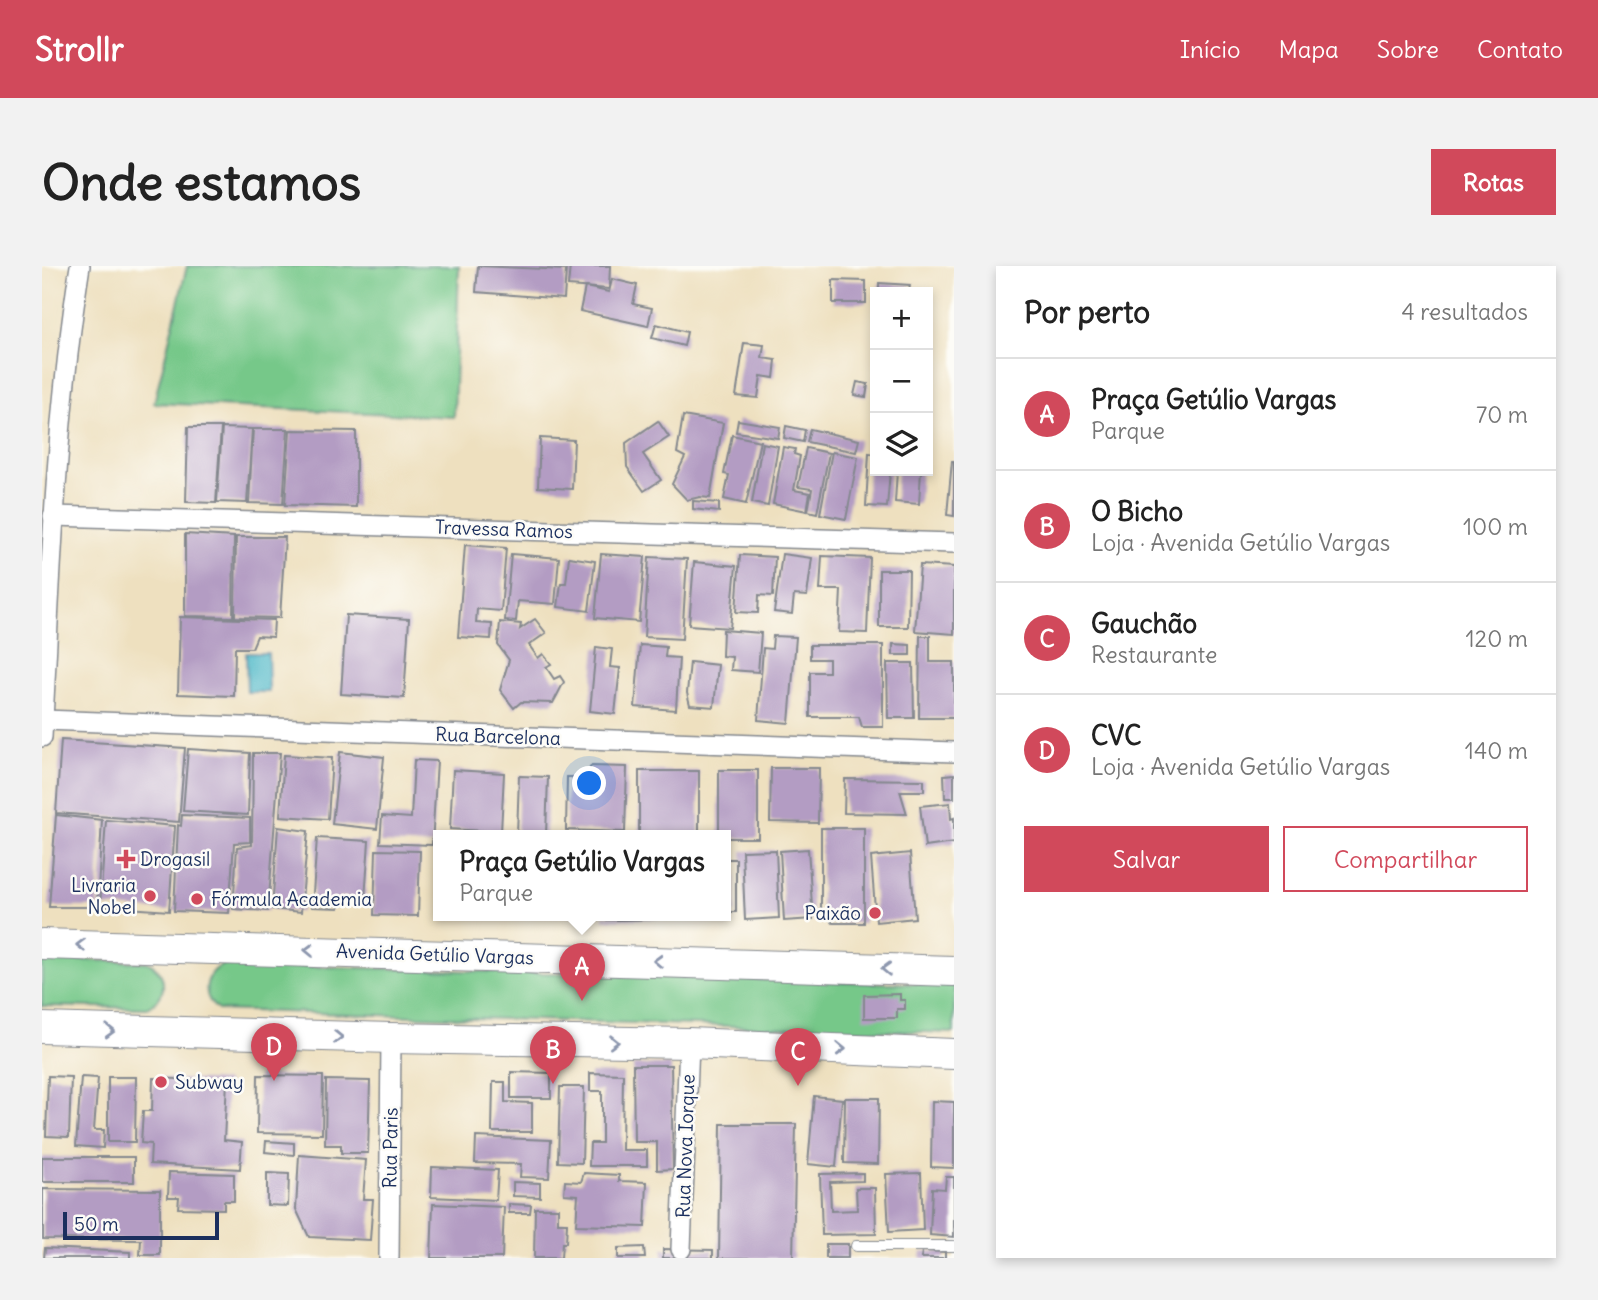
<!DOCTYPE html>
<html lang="pt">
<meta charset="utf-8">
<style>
:root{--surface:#fff;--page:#f2f2f2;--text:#222;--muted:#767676;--line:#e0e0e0;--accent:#d1495b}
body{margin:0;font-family:Delius,sans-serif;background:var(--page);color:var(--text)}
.controls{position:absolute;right:21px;top:21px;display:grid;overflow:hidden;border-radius:0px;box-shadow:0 4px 10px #0003}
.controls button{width:63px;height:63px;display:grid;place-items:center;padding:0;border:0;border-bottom:2px solid var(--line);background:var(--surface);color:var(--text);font:35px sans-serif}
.scale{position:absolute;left:21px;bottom:18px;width:156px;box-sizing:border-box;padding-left:7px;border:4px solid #1b2f5e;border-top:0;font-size:19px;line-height:24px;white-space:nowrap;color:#1b2f5e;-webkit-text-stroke:5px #fdfcf7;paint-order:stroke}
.you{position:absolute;left:548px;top:518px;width:24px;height:24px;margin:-18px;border:5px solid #fff;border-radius:50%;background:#1a73e8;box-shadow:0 0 0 10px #1a73e833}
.badge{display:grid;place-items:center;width:46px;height:46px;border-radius:50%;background:var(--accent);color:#fff;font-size:23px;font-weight:700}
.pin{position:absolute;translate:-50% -58px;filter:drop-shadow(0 2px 4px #0008)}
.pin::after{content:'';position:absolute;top:37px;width:24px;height:21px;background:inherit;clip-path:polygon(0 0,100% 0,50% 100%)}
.popup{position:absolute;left:391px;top:564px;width:298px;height:91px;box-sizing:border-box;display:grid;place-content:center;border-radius:0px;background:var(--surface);filter:drop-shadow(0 2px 5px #0005);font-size:23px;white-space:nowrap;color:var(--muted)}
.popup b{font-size:26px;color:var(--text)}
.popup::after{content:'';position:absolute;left:50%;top:100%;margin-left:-14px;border:14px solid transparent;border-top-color:var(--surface)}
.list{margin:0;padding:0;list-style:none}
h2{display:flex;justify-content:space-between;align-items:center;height:91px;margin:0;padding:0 28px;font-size:30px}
h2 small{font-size:23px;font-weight:400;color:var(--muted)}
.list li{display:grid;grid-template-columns:46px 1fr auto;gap:21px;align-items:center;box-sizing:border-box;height:112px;padding:0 28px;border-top:2px solid var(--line)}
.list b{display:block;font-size:26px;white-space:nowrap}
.list p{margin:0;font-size:23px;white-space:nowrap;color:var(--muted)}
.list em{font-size:23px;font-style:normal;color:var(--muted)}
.actions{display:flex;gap:14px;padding:21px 28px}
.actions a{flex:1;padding:16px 0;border:2px solid var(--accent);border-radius:0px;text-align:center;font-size:24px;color:var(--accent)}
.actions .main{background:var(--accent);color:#fff}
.icon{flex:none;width:38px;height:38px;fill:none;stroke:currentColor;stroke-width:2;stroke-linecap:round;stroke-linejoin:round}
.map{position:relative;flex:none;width:912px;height:992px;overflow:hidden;border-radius:0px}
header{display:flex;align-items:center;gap:42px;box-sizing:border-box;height:98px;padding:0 35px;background:var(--accent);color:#fff}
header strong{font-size:33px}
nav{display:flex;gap:38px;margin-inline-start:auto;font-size:24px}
.intro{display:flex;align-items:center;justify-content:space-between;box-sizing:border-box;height:168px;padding:0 42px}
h1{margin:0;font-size:49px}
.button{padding:18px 32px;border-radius:0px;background:var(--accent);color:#fff;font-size:24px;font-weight:700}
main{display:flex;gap:42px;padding:0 42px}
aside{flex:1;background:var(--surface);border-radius:0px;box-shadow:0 4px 10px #0003}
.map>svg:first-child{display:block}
.green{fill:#76c889;stroke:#487c74;stroke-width:2}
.water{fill:#4bb7c7;stroke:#337392;stroke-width:2}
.building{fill:#b39cc3}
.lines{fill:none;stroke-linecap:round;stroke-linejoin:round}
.lane-casing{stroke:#84888e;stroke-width:12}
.street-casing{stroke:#84888e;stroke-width:22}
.primary-casing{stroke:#84888e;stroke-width:32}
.lane{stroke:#fff;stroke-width:10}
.street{stroke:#fff;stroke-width:19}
.primary{stroke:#fff;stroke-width:30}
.oneway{stroke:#8d97ae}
.poi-dot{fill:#d1495b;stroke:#fdfcf7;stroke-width:2.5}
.labels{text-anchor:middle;stroke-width:5;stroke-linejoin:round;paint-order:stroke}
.street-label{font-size:19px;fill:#1b2f5e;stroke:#fdfcf7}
.poi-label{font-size:19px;fill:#1b2f5e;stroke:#fdfcf7;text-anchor:start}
</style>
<header>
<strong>Strollr</strong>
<nav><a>Início</a><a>Mapa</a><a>Sobre</a><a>Contato</a></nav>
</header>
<div class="intro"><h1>Onde estamos</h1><a class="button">Rotas</a></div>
<main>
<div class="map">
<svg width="912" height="992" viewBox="0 0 912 992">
<rect width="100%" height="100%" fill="#fdfcf7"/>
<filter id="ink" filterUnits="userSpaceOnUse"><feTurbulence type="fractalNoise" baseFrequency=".0143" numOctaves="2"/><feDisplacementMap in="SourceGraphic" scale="14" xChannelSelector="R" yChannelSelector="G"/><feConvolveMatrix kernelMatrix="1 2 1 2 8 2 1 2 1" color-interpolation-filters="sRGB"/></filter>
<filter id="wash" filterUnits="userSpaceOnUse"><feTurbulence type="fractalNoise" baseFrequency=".00686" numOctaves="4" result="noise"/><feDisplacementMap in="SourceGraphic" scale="28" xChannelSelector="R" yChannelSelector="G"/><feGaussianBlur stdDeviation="1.57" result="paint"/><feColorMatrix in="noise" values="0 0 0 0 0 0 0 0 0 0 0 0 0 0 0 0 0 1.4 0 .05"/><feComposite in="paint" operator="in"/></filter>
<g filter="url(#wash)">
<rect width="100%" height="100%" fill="#eee0bf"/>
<!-- green -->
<g class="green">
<polygon points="145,0 417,0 412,151 112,137"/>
<path d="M0 693 105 696C127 707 126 731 105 742L0 740Z"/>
<path d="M182 698 912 719V767L176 744C158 730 162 708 182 698Z"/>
</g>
<!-- water -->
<polygon class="water" points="204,387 226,387 227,426 205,426"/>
<g id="blocks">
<!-- building -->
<g class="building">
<polygon points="436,0 524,4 522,33 434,26"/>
<polygon points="528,0 568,0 567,23 526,20"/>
<polygon points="570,13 595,19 591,38 610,42 606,60 538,45 543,21 567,26"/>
<polygon points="791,14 824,15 824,37 791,37"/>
<polygon points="837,17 868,19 867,26 837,26"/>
<polygon points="614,58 645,66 642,80 610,72"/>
<polygon points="702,77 722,79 720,92 734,94 732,112 719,110 716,132 694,130"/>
<polygon points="815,116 826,118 824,131 812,129"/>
<polygon points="641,150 681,157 668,232 658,231 645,234 630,218 643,191 635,187"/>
<polygon points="696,154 738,161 736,172 694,166"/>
<polygon points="616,155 627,171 601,188 619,214 602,225 585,201 584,177"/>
<polygon points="744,160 763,164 761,176 742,172"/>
<polygon points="146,161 179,161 174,237 144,236"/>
<polygon points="180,162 210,163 205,237 175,236"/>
<polygon points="211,163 246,163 241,238 207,237"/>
<polygon points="768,163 817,174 814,186 765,176"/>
<polygon points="248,164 314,165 314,241 243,239"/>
<polygon points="690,169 718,175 704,238 682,233 687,209 682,208"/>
<polygon points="498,172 532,174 530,223 496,221"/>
<polygon points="720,177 736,180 726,240 710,237"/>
<polygon points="741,181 753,183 752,188 758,190 752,224 768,227 765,245 731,238"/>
<polygon points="764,182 787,187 775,247 766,245 770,223 756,221"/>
<polygon points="790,186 816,191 804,253 778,248"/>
<polygon points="827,187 833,188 833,205 848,205 845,241 824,240"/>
<polygon points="910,195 912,195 912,250 905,249"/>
<polygon points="855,205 879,205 877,238 853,236"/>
<polygon points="651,235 677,237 677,246 651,243"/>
<polygon points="143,268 192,271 191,351 143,350"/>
<polygon points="194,271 243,271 238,352 193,351"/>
<polygon points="423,279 464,282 459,345 435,343 434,357 450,358 449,373 416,371"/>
<polygon points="469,288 517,292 513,338 476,335 474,355 463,354"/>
<polygon points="559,288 603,291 597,356 553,352"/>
<polygon points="740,288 770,292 765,330 752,329 750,348 732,346"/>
<polygon points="698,289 733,291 731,330 717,329 716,347 694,346"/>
<polygon points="780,290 828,292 825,367 797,366 799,324 778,324"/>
<polygon points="527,291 553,295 547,345 516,341 519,317 524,317"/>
<polygon points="607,291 645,293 640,373 602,371"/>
<polygon points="652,296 694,300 688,362 647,359"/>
<polygon points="878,299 912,301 912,368 873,365"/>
<polygon points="837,304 867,304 866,361 837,361"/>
<polygon points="304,349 367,353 362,432 299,428"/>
<polygon points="138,351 232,354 231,371 215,370 210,382 193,382 192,430 136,428"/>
<polygon points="493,353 504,367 487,379 496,392 501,388 509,398 504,401 512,413 518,410 522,416 511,437 479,436 472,442 458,424 467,394 456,379 458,356 479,358 478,363"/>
<polygon points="681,364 719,367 716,406 689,404 690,391 680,390"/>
<polygon points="731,370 754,371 747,457 716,454 721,382 730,383"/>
<polygon points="878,370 888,370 888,396 912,396 912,452 877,452"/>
<polygon points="851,378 868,379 868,389 851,389"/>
<polygon points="598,379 624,381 623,391 637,392 634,444 593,441"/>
<polygon points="768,379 841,379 841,461 820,461 817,451 768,451 768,406 787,406 787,393 768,393"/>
<polygon points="554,381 570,383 568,401 578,402 573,448 548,445"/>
<polygon points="648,396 676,399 672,441 648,439 645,427"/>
<polygon points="845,397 871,397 872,452 846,452"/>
<polygon points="19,474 143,482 137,556 14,547"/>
<polygon points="146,483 208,487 206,549 141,545"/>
<polygon points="298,486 342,491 335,563 290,558"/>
<polygon points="211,487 238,487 226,645 191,643 195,581 210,579"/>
<polygon points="242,489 290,492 286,553 238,550"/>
<polygon points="372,494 395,495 390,579 338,577 340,550 369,552"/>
<polygon points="549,500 585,501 583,566 524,564 525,511 543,511"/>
<polygon points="729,502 777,502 776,557 728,556"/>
<polygon points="411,504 462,507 459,566 408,563"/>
<polygon points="677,504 716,504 716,572 684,572 684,569 677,569"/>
<rect x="597" y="505" width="60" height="64"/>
<polygon points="912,508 912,532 903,532 902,509"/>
<polygon points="477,510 506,511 504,569 475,569"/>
<polygon points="803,513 882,514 882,525 858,525 865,548 802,547"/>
<polygon points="908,537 909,553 912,552 912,577 883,581 878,540"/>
<polygon points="14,549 60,554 55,641 7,641"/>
<polygon points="140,549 208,552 208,576 192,577 187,647 132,645 136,559 139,560"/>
<polygon points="64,554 133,560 127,645 58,640"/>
<polygon points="236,561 266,565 259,646 230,643"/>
<polygon points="779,562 822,562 822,657 791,657 779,642"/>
<polygon points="275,572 327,575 323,633 298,631 297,642 270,641"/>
<polygon points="766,583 771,653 742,655 738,585"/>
<polygon points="334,584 378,585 376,650 332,649"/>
<polygon points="734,584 737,652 703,654 700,585"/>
<polygon points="868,587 873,652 834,656 829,591"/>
<rect x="684" y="593" width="10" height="53"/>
<polygon points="562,649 617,649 617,653 562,654"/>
<polygon points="858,728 858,734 863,734 863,743 855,743 855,752 822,752 822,729"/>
<polygon points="591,799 629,799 631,903 615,904 615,876 592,876"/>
<polygon points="469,806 509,807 509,832 469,832"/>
<polygon points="548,807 581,808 580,884 605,884 605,900 547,900 548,877 560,877 560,825 548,825"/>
<polygon points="216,809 281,810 280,868 215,867"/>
<polygon points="6,810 29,811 27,871 4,870"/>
<polygon points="39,811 56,812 52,864 62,864 61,882 34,880"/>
<polygon points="66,811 94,811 93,876 66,876"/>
<polygon points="111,812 185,815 182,874 200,876 198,903 108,898 109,878 99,877 101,845 110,845"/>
<polygon points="284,814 328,815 326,887 299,887 299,879 283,879"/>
<polygon points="451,816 463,816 463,836 490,837 490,866 450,866"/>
<polygon points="518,821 542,821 540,897 516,896"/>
<polygon points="772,830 800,833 794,901 766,898"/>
<polygon points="803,832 837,832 836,898 802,897"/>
<polygon points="890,835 912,836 912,902 889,901"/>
<polygon points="679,858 754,858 751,992 677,992"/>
<polygon points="434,871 509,874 507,912 478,911 479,898 433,897"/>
<polygon points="224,875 252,877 252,889 223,886"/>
<polygon points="257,889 324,894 321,933 331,933 328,974 267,971 254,943"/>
<rect x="0" y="891" width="92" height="25"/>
<polygon points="390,901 456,904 454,934 389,931"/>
<polygon points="127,906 192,908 192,935 182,935 182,943 136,942 137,931 126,931"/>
<polygon points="225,907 247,908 246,940 225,939"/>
<polygon points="542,907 577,909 577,915 605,916 603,961 534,959 536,929 522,928 523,915 539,916"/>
<polygon points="821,907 821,915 788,916 789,945 815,944 814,922 833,922 834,968 780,969 778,908"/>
<polygon points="879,907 881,964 847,966 844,908"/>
<polygon points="904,911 912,911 912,971 888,969 890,922 903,923"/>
<polygon points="471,916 498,917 498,931 471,930"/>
<polygon points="1,923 118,924 118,989 98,989 99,974 1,973"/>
<polygon points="391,938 462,941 460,992 389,992"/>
<polygon points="467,938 489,939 488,947 467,947"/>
<polygon points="493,942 516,942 516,957 525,957 524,977 520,977 519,992 492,992"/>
<rect x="784" y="978" width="22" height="14"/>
<polygon points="602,981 603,992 576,992 576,982"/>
<polygon points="3,982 88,986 88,992 2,992"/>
<polygon points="621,983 671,984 671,992 621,992"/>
<polygon points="880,985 903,986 903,992 879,992"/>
</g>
</g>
</g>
<g filter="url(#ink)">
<use href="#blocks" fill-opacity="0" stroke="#84888e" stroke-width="2"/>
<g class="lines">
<!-- lane casing -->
<g class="lane-casing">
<polyline id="lane" points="814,980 912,980"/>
</g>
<!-- street casing -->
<g class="street-casing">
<g id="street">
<polyline points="11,250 912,277"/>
<polyline points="1,454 912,486"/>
<path d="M0 471C9 313 13 156 38 0"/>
<polyline points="639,983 647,777"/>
<polyline points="347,992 349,772"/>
</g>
</g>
<!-- primary casing -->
<g class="primary-casing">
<g id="primary">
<polyline points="0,678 912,705"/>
<polyline points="0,762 349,772 647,777 912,788"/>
</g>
</g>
<!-- lane -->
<use href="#lane" class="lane"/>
<!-- street -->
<use href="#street" class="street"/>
<!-- primary -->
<use href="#primary" class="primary"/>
</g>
<!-- one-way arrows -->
<defs><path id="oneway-chevron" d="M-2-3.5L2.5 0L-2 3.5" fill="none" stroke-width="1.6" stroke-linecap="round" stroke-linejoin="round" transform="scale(1.75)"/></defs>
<g class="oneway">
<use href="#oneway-chevron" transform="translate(39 679) rotate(-179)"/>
<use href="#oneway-chevron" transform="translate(267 684) rotate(-178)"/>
<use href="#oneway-chevron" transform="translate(616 695) rotate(-178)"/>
<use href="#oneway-chevron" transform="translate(844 703) rotate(-178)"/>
<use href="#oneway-chevron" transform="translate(68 765) rotate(2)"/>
<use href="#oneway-chevron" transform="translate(296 771) rotate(1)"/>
<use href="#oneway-chevron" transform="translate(572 776) rotate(1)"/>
<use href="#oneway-chevron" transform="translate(799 783) rotate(2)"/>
</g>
</g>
<!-- markers -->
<g class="poi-dot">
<path d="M80.5 582.5h7v7h7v7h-7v7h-7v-7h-7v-7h7z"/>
<circle cx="108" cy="630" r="7"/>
<circle cx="155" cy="633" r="7"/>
<circle cx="833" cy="647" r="7"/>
<circle cx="119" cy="816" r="7"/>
</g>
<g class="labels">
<!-- street labels -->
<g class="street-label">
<text transform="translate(462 263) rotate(2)" y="7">Travessa Ramos</text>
<text transform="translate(456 470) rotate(2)" y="7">Rua Barcelona</text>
<text transform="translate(393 688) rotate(2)" y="7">Avenida Getúlio Vargas</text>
<text transform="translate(643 880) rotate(-88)" y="7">Rua Nova Iorque</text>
<text transform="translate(348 882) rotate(-89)" y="7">Rua Paris</text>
</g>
<!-- poi labels -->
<g class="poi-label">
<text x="98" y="600">Drogasil</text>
<text x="94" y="626" text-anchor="end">Livraria<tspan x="94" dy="22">Nobel</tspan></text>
<text x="169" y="640">Fórmula Academia</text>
<text x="819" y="654" text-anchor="end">Paixão</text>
<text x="133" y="823">Subway</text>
</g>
</g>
</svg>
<div class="controls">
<button>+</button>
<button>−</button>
<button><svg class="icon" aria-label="layers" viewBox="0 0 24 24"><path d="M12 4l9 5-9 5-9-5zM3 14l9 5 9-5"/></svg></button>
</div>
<div class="scale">50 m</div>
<div class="you"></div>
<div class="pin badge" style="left:540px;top:735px">A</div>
<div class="popup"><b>Praça Getúlio Vargas</b>Parque</div>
<div class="pin badge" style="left:511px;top:818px">B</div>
<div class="pin badge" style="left:756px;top:820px">C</div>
<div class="pin badge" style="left:232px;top:815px">D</div>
</div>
<aside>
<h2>Por perto<small>4 resultados</small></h2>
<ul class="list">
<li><span class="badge">A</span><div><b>Praça Getúlio Vargas</b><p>Parque</p></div><em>70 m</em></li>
<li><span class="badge">B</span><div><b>O Bicho</b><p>Loja · Avenida Getúlio Vargas</p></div><em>100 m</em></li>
<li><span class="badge">C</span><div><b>Gauchão</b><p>Restaurante</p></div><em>120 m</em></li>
<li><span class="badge">D</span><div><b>CVC</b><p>Loja · Avenida Getúlio Vargas</p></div><em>140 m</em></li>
</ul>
<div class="actions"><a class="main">Salvar</a><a>Compartilhar</a></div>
</aside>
</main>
